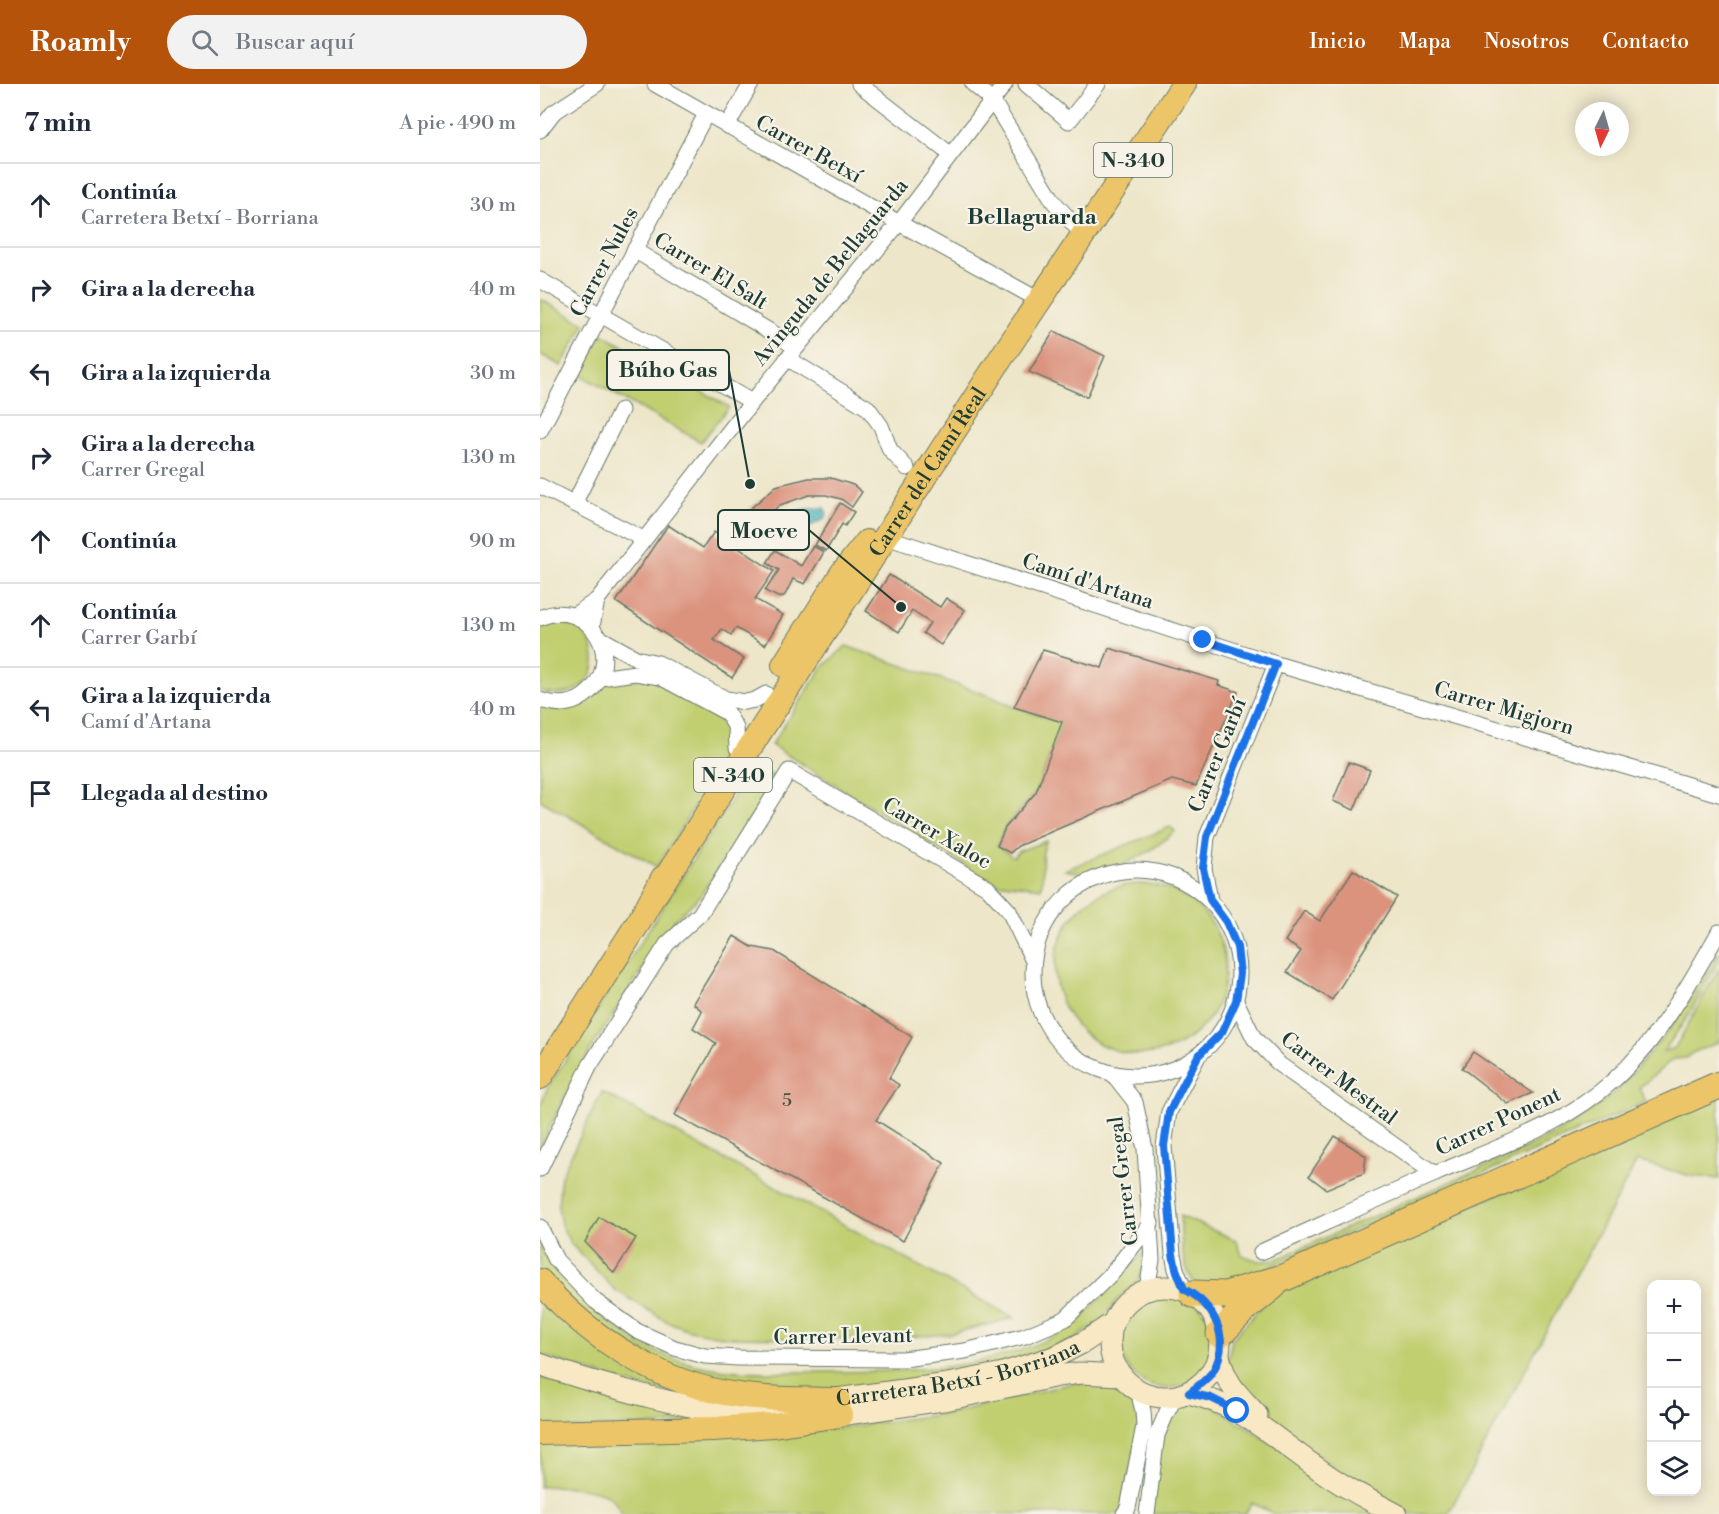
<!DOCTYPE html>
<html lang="es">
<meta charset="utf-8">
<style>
:root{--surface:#fff;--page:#f2f2f3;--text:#1f2937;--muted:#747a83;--line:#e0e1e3;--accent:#b45309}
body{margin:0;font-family:"Libre Bodoni",serif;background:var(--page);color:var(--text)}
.controls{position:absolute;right:18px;bottom:18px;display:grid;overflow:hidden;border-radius:12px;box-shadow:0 3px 15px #0003}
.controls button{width:54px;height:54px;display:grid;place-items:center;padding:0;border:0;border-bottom:2px solid var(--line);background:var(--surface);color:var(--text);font:30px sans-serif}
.compass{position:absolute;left:1035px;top:18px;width:54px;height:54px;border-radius:50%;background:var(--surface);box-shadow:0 3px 15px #0003;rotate:185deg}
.stop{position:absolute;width:18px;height:18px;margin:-14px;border:4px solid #1a73e8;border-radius:50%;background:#fff}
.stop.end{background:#1a73e8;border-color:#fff;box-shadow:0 2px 6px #0008}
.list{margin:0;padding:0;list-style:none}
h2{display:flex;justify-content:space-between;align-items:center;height:78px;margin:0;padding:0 24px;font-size:26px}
h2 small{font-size:20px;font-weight:400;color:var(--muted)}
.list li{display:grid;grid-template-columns:39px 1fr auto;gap:18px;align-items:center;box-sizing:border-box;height:84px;padding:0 24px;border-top:2px solid var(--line)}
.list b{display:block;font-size:22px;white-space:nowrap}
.list p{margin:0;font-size:20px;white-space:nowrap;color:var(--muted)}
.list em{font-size:20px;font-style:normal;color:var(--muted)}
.icon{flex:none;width:33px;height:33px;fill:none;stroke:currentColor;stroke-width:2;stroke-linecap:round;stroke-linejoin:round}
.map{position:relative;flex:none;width:1179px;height:1430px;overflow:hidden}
header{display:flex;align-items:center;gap:36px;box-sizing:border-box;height:84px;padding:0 30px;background:var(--accent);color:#fff}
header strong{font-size:28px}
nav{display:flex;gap:33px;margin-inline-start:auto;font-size:21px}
.search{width:420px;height:54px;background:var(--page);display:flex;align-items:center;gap:15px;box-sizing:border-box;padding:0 21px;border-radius:33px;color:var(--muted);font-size:22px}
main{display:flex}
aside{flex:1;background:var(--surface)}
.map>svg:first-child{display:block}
.green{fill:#c1cf71;stroke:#708652;stroke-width:1.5}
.water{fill:#39abb4;stroke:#2c7474;stroke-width:1.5}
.building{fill:#db937e}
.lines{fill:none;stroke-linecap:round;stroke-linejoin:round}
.minor-casing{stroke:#677868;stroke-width:17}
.secondary-casing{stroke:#677868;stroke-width:23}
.trunk-casing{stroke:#677868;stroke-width:26}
.motorway-casing{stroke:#677868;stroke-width:29}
.minor{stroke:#fff;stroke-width:15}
.secondary{stroke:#f8e8c3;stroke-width:21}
.trunk{stroke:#edc569;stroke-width:24}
.motorway{stroke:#edc569;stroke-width:27}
.route{stroke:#1a73e8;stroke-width:8}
.labels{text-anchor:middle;stroke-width:4.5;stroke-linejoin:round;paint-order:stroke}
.number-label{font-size:18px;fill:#4e5246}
.shield{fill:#f7f3e8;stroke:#60746a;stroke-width:1.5}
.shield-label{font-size:20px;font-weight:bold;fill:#1f3d34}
.street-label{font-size:21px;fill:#1f3d34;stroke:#f7f3e8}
.neighbourhood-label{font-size:22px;font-weight:bold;fill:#1f3d34;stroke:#f7f3e8}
.leader{fill:none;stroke:#1f3d34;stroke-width:2}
.callout-dot{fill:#1f3d34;stroke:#f7f3e8;stroke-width:2}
.callout{fill:#f7f3e8;stroke:#1f3d34;stroke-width:2}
.callout-label{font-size:22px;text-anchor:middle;font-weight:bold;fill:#1f3d34}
</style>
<header>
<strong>Roamly</strong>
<div class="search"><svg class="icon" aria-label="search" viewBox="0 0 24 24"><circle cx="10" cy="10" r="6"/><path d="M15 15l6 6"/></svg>Buscar aquí</div>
<nav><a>Inicio</a><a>Mapa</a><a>Nosotros</a><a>Contacto</a></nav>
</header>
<main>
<aside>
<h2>7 min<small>A pie · 490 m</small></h2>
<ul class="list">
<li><svg class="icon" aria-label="ahead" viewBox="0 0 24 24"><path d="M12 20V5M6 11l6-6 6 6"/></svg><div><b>Continúa</b><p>Carretera Betxí - Borriana</p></div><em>30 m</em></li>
<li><svg class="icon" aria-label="right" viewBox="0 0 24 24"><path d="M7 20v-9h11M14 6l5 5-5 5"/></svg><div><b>Gira a la derecha</b></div><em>40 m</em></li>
<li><svg class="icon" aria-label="left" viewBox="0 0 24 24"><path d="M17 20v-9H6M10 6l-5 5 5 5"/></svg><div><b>Gira a la izquierda</b></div><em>30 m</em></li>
<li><svg class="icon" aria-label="right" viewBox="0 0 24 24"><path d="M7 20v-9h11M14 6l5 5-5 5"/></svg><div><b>Gira a la derecha</b><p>Carrer Gregal</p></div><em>130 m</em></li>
<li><svg class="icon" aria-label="ahead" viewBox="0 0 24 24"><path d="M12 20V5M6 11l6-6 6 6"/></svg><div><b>Continúa</b></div><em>90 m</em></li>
<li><svg class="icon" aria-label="ahead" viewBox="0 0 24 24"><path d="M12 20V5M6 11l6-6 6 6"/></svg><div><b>Continúa</b><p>Carrer Garbí</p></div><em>130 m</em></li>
<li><svg class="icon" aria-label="left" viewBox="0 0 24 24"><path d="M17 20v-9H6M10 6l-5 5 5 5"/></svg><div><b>Gira a la izquierda</b><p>Camí d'Artana</p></div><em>40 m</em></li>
<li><svg class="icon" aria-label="arrive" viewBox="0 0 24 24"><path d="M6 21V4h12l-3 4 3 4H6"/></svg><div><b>Llegada al destino</b></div></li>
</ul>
</aside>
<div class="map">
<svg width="1179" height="1430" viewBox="0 0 1179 1430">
<rect width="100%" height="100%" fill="#f7f3e8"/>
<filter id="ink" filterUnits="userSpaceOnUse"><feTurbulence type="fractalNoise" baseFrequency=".0167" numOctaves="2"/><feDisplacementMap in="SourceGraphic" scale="12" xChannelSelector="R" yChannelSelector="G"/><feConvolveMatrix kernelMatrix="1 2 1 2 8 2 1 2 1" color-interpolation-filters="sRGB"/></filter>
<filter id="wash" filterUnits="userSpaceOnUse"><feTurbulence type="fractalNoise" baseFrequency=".008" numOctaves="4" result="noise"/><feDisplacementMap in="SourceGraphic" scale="24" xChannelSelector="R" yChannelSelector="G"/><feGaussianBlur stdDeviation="1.35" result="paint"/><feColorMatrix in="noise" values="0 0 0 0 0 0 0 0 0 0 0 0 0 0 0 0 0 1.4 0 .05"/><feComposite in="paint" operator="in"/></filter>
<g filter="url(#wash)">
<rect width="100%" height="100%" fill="#ede6c9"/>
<!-- green -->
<g class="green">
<polygon points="0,215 45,240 21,282 0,270"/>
<polygon points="62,250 189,323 161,358 40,291"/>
<path d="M22 538C27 540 35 542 40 545 45 548 49 555 51 560 64 596 33 618 0 607V543L9 539Z"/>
<path d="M306 562 450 612 474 623 522 638 496 708 464 744 457 762 473 773 479 767 506 757C499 773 505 787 501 804L464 799 461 801 444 793 231 661 282 584Z"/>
<polygon points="111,593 187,636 192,662 117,783 0,716 0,622 50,615 68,599"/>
<polygon points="214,680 237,695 161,811 135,836 121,856 54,960 19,1024 0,1064 0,1022 7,1005"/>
<path d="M630 743 635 747C608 772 564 797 525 786Z"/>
<circle cx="600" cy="885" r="85"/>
<path d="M1179 868V876L1148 932 1123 968 1135 964 1179 884V958L1152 969 1146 974 1133 975 1099 1004 1106 1018 726 1185 686 1200 657 1202C640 1183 642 1156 640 1132L696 1156 702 1171 718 1177H733L993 1061 1038 1037 1080 1004 1128 947 1168 888Z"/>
<polygon points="62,1008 474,1234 410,1250 336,1255 186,1253 150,1246 128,1238 75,1206 31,1160 21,1141 18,1122 21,1092"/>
<polygon points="1179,1012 1179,1095 1151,1092 1097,1077 908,1430 870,1430 825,1406 725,1334 687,1281 692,1255 732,1211"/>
<path d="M0 1163C26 1210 87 1259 138 1276 183 1291 232 1288 278 1288 365 1287 463 1289 538 1238L603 1169 604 1182 597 1198 579 1214 561 1237 532 1257 433 1288 303 1306 240 1309 143 1290 61 1244 0 1187Z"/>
<path d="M0 1208 160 1310C105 1311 52 1287 0 1271Z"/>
<circle cx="627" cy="1257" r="47"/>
<polygon points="0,1293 117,1329 181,1338 0,1346"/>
<path d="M533 1299H569L583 1304 592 1314 597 1325 600 1341 580 1430H82C79 1425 76 1418 71 1414 58 1403 17 1401 0 1403V1355L290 1345 411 1329Z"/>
<path d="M646 1318 669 1319 842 1430H734L712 1419 705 1430H611C616 1399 616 1334 646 1318Z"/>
</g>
<!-- water -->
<path class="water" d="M284 424 287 429 284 436C272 439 264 448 253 453L246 450 241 444C247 426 267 424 284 424Z"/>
<g id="blocks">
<!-- building -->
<g class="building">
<polygon points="514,247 565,272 547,313 489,288"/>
<polygon points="269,394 291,394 313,401 322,408 312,423 301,415 286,411 269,411 240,421 224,434 211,452 198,443 211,424 236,402"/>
<polygon points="300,419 314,428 305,442 302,440 286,467 275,461"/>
<polygon points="128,441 163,464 174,448 234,487 215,515 243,531 225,561 196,544 191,551 182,545 174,556 204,575 192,594 76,518"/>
<polygon points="273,462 284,468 265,500 253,495 245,511 240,514 225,507 239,486 227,479 235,466 261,482"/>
<polygon points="349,491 400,523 406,514 425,526 401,561 383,549 390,539 372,527 359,548 326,527"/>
<polygon points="569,564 679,597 678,601 698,608 656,702 632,696 478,762 470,769 457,762 465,744 496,708 522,638 474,623 503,566 562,584"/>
<polygon points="809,678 830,686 814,726 793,717"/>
<polygon points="813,786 857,813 792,916 747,888 761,867 745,857 764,827 780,837"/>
<polygon points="194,852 212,863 234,867 372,953 349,994 359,1001 336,1036 404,1079 363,1157 135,1031 176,959 153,944 162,927 153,919"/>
<polygon points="933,968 993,1009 968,1020 922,984"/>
<polygon points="795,1052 826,1072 824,1089 786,1105 769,1092"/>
<polygon points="59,1133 96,1154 74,1189 45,1158"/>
</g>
</g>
</g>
<g filter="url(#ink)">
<use href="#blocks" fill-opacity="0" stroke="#677868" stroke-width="1.5"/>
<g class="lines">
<!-- minor casing -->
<g class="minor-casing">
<g id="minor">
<polyline points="115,0 359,139 499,216"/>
<polyline points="319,0 410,70"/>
<polyline points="433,0 452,16 514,118 543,151"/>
<polyline points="486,0 529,37 558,0"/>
<polyline points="187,42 211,0"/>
<polyline points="0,46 13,29 57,0"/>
<polyline points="94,166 256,263"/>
<polyline points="0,196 212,318"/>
<polyline points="247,274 328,324 341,342 350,366 367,384"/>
<polyline points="0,347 166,30"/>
<polyline points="0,402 103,455"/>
<polyline points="34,420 81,326"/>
<polyline points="346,453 736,580 1179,710"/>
<polyline points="57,516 212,318 359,139 465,0"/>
<polyline points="34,531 57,516 52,543"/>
<path d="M0 534C50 511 89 579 44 612 31 622 15 621 0 616"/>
<polyline points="60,554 96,574 118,579 186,615 205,618 215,616 226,610"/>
<polyline points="60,594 95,589 120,593 187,629 196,644 197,664"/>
<circle cx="596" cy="889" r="103"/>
<polyline points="670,816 664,784 667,753 736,580"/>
<polyline points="696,917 714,954 740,981 895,1090"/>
<polyline points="573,990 595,1018 605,1065 612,1176 607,1205"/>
<polyline points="0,1085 49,983 127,860 160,830 249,687 447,803 469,827 493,877"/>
<polyline points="0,1143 16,1176 55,1217 97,1247 135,1264 165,1272 198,1274 363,1275 425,1267 485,1252 525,1235 573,1188 611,1139"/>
<path d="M721 1168C779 1142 837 1115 895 1090 957 1063 1024 1042 1075 995 1119 955 1150 899 1179 848"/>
<polyline points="644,1205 636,1185 633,1170 624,1062 629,1028 658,972"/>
<polyline points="584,1430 588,1424 604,1342 603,1327 598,1306"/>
<polyline points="607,1430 617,1351 627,1328 636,1312"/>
</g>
</g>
<!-- secondary casing -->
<g class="secondary-casing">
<g id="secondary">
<circle cx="625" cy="1258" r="55"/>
<path d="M679 1272C686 1301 698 1310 717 1331"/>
<path d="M0 1280C36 1294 73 1303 110 1313 154 1324 197 1332 242 1331"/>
<path d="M649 1309C704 1323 732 1352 776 1383 800 1401 829 1416 856 1430"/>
<path id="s1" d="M281 1317 408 1300 463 1289 517 1272 544 1258 573 1239"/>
<polyline points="285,1331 300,1331 410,1315 518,1292 540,1289 581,1291"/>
</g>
</g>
<!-- trunk casing -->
<g class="trunk-casing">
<g id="trunk">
<polyline points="244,581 303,488 327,458"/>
<path id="s2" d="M116 809 461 274 644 0"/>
<polyline points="0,993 100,836 123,794"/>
<path d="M0 1197C49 1254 122 1301 198 1311 231 1316 264 1315 298 1316"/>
<polyline points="0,1349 173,1345 233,1341 300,1331"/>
</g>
</g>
<!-- motorway casing -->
<g class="motorway-casing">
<g id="motorway">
<polyline points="653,1210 686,1211 743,1194 1179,1001"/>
<polyline points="680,1250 704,1225 733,1202"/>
</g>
</g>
<!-- minor -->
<use href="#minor" class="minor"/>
<!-- secondary -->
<use href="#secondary" class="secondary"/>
<!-- trunk -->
<use href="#trunk" class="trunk"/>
<!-- motorway -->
<use href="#motorway" class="motorway"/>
</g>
</g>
<g class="lines" filter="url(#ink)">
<!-- route -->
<path class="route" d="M663 556 736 580 667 753 663 784 670 816 686 838 697 863 700 890 696 917 682 948 658 972 629 1028 624 1062 633 1170 636 1185 644 1205C674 1220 692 1255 673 1287 667 1296 658 1302 649 1309L671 1314 697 1327"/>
</g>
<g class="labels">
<!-- number labels -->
<g class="number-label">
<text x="247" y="1022">5</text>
</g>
<!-- shield labels -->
<g class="shield">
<rect x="554" y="59" width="78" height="34" rx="4.5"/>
<rect x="154" y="674" width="78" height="34" rx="4.5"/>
</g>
<g class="shield-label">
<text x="593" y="83">N-340</text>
<text x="193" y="698">N-340</text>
</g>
<!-- street labels -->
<g class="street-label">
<text transform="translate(269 65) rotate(29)" y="7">Carrer Betxí</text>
<text transform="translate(64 178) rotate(-62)" y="7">Carrer Nules</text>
<text transform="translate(171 187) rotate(31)" y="7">Carrer El Salt</text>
<text transform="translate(290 188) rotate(-51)" y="7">Avinguda de Bellaguarda</text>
<text dy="7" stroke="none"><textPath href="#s2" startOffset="501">Carrer del Camí Real</textPath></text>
<text transform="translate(548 497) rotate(18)" y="7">Camí d'Artana</text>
<text transform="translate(964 624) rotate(16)" y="7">Carrer Migjorn</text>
<text transform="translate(677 671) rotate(-68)" y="7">Carrer Garbí</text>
<text transform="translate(397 749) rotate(30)" y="7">Carrer Xaloc</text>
<text transform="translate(799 994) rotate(37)" y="7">Carrer Mestral</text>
<text transform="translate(958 1037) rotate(-25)" y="7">Carrer Ponent</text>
<text transform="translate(583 1097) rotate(-97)" y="7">Carrer Gregal</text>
<text transform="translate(303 1252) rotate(-1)" y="7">Carrer Llevant</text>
<text dy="7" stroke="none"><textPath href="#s1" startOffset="140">Carretera Betxí - Borriana</textPath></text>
</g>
<!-- neighbourhood labels -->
<g class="neighbourhood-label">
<text x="492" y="140">Bellaguarda</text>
</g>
</g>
<!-- callouts -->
<path class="leader" d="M210 400L189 286M361 523L269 446"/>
<g class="callout-dot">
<circle cx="210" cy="400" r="6"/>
<circle cx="361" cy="523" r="6"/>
</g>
<g class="callout">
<rect x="67" y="266" width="122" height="40" rx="6"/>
<rect x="178" y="426" width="91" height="40" rx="6"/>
</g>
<g class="callout-label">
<text x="128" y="293">Búho Gas</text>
<text x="224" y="454">Moeve</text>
</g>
</svg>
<div class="controls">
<button>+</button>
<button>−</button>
<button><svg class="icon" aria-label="locate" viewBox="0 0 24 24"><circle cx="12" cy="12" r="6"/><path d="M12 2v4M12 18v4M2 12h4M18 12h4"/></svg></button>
<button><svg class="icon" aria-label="layers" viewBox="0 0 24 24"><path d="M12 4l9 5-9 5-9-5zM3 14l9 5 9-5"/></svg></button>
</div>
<svg class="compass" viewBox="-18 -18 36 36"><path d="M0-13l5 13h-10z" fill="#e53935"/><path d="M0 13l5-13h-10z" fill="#747a83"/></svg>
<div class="stop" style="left:697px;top:1327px"></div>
<div class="stop end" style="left:663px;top:556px"></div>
</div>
</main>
